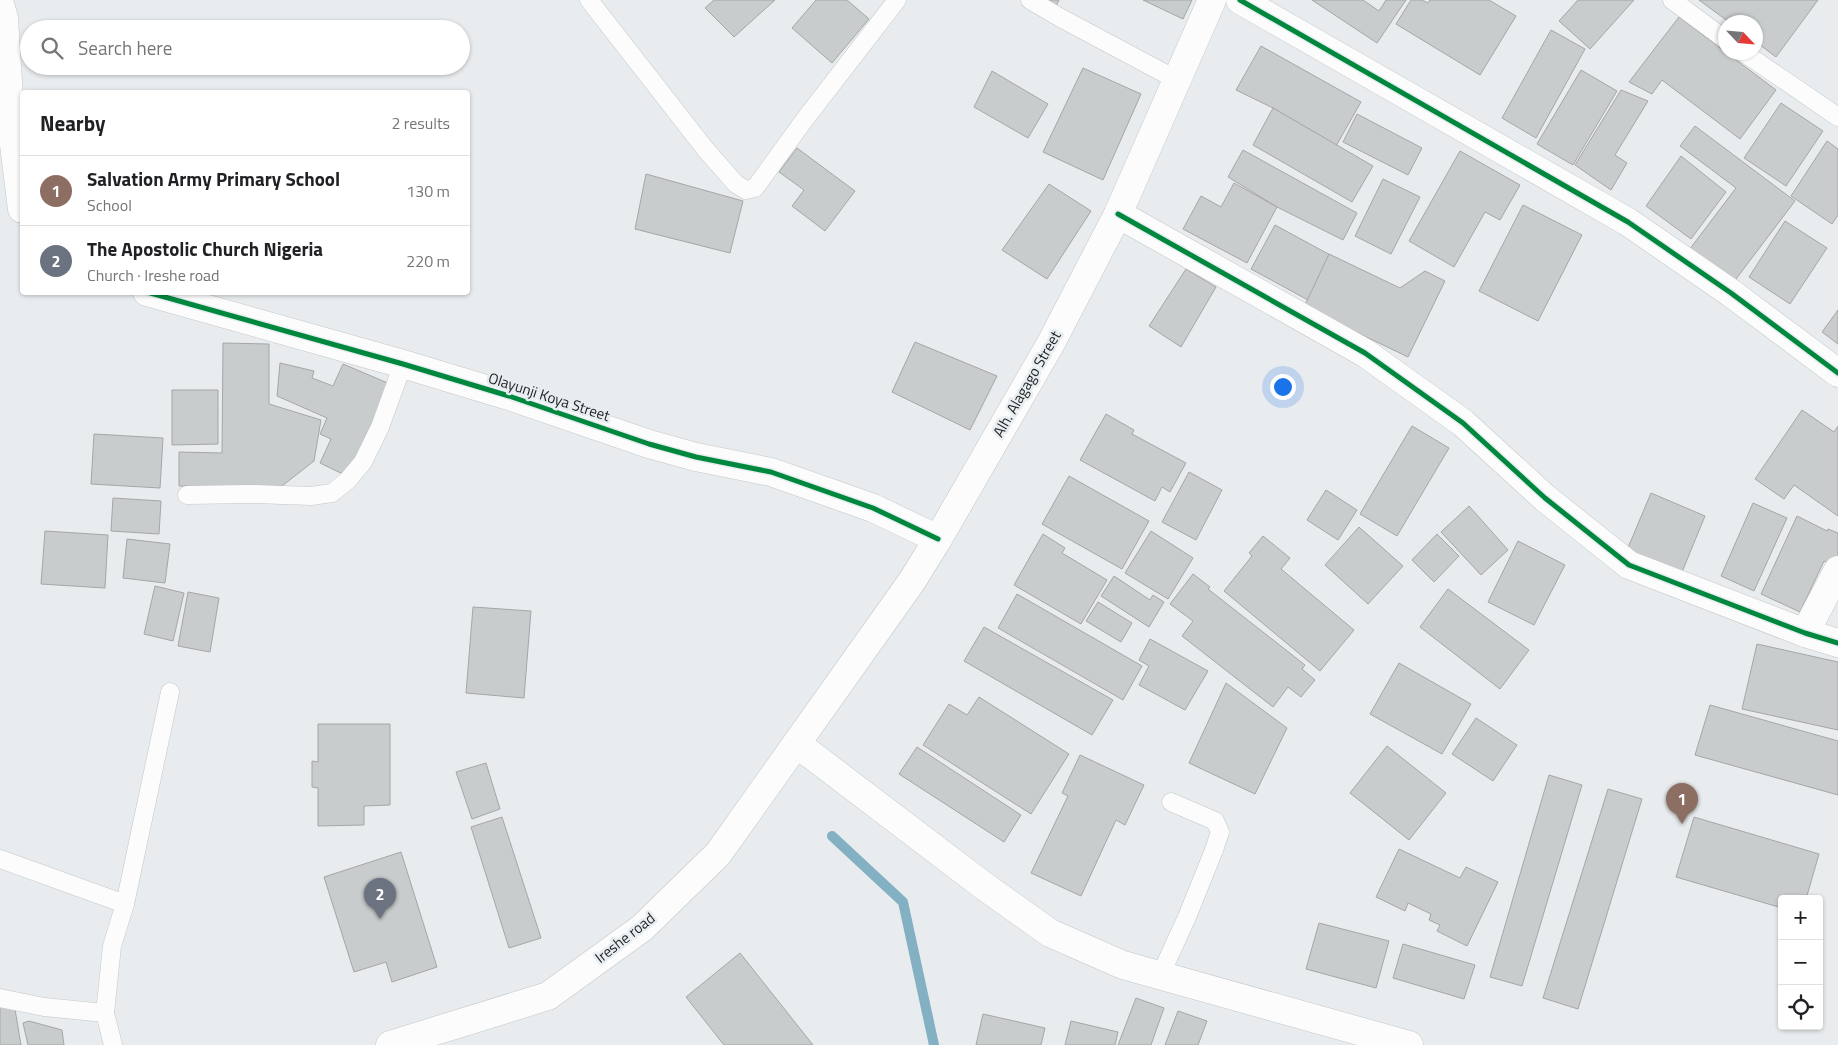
<!DOCTYPE html>
<meta charset="utf-8">
<style>
:root{--surface:#fff;--page:#f2f2f2;--text:#202124;--muted:#757577;--line:#e0e0e0;--accent:#656769}
body{margin:0;font-family:"Titillium Web",sans-serif;background:var(--page);color:var(--text)}
.controls{position:absolute;right:15px;bottom:15px;display:grid;overflow:hidden;border-radius:5px;box-shadow:0 1px 4px #0004}
.controls button{width:45px;height:45px;display:grid;place-items:center;padding:0;border:0;border-bottom:1px solid var(--line);background:var(--surface);color:var(--text);font:25px sans-serif}
.compass{position:absolute;left:1718px;top:15px;width:45px;height:45px;border-radius:50%;background:var(--surface);box-shadow:0 1px 4px #0004;rotate:116deg}
.you{position:absolute;left:1282px;top:386px;width:18px;height:18px;margin:-12px;border:4px solid #fff;border-radius:50%;background:#1a73e8;box-shadow:0 0 0 8px #1a73e833}
.badge{display:grid;place-items:center;width:32px;height:32px;border-radius:50%;background:var(--accent);color:#fff;font-size:16px;font-weight:700}
.pin{position:absolute;translate:-50% -41px;filter:drop-shadow(0 1px 2px #0008)}
.pin::after{content:'';position:absolute;top:26px;width:18px;height:15px;background:inherit;clip-path:polygon(0 0,100% 0,50% 100%)}
.list{margin:0;padding:0;list-style:none}
h2{display:flex;justify-content:space-between;align-items:center;height:65px;margin:0;padding:0 20px;font-size:21px}
h2 small{font-size:16px;font-weight:400;color:var(--muted)}
.list li{display:grid;grid-template-columns:32px 1fr auto;gap:15px;align-items:center;box-sizing:border-box;height:70px;padding:0 20px;border-top:1px solid var(--line)}
.list b{display:block;font-size:19px;white-space:nowrap}
.list p{margin:0;font-size:16px;white-space:nowrap;color:var(--muted)}
.list em{font-size:16px;font-style:normal;color:var(--muted)}
.icon{flex:none;width:28px;height:28px;fill:none;stroke:currentColor;stroke-width:2;stroke-linecap:round;stroke-linejoin:round}
.map{position:relative;flex:none;width:1838px;height:1045px;overflow:hidden}
.search{position:absolute;background:var(--surface);box-shadow:0 1px 4px #0004;left:20px;top:20px;width:450px;height:55px;display:flex;align-items:center;gap:12px;box-sizing:border-box;padding:0 18px;border-radius:28px;color:var(--muted);font-size:19px}
.panel{position:absolute;background:var(--surface);box-shadow:0 1px 4px #0004;left:20px;top:90px;width:450px;height:205px;border-radius:5px}
.map>svg:first-child{display:block}
.lines{fill:none;stroke-linecap:round;stroke-linejoin:round}
.stream{stroke:#83b0c2;stroke-width:10}
.building{fill:#c9cccc;stroke:#a4a6a7}
.lane-casing{stroke:#c4c6c8;stroke-width:19}
.street-casing{stroke:#c4c6c8;stroke-width:29}
.secondary-casing{stroke:#c4c6c8;stroke-width:29}
.lane{stroke:#fcfcfc;stroke-width:18}
.street{stroke:#fcfcfc;stroke-width:28}
.secondary{stroke:#fcfcfc;stroke-width:28}
.cycleway-casing{stroke:#e7edf0;stroke-width:8}
.cycleway{stroke:#00873e;stroke-width:5}
.labels{text-anchor:middle;stroke-width:5;stroke-linejoin:round;paint-order:stroke}
.street-label{font-size:15px;fill:#1e2021;stroke:#e7edf0}
</style>
<div class="map">
<svg width="1838" height="1045" viewBox="0 0 1838 1045">
<rect width="100%" height="100%" fill="#e9ecee"/>
<g class="lines">
<!-- stream -->
<polyline class="stream" points="832,836 903,902 934,1045"/>
</g>
<!-- building -->
<g class="building">
<polygon points="714,0 775,0 734,37 705,8"/>
<polygon points="816,0 847,0 869,19 832,63 792,28"/>
<polygon points="1041,0 1059,0 1055,8"/>
<polygon points="1143,0 1192,0 1183,19"/>
<polygon points="1312,0 1363,0 1379,11 1386,0 1406,0 1377,43"/>
<polygon points="1411,0 1422,0 1428,3 1430,0 1489,0 1516,16 1480,75 1396,24"/>
<polygon points="1578,0 1634,0 1590,49 1559,21"/>
<polygon points="1699,0 1818,0 1776,57 1756,42 1756,22 1729,22"/>
<polygon points="1679,17 1776,90 1740,139 1662,80 1652,94 1629,82"/>
<polygon points="1551,30 1585,49 1536,138 1502,118"/>
<polygon points="1261,46 1361,102 1336,146 1273,108 1236,90"/>
<polygon points="1083,68 1141,94 1103,180 1043,152"/>
<polygon points="1581,70 1617,91 1573,165 1537,144"/>
<polygon points="992,71 1048,104 1028,138 974,107"/>
<polygon points="1621,90 1648,101 1615,155 1627,163 1611,190 1575,165"/>
<polygon points="1781,103 1823,131 1786,186 1744,158"/>
<polygon points="1273,108 1373,166 1352,202 1253,145"/>
<polygon points="1357,114 1422,148 1408,175 1343,142"/>
<polygon points="1695,126 1795,201 1733,283 1689,250 1736,188 1680,146"/>
<polygon points="1827,141 1838,149 1838,215 1832,224 1791,196"/>
<polygon points="797,148 855,191 825,231 792,206 804,190 779,172"/>
<polygon points="1243,150 1357,213 1343,240 1277,207 1228,177"/>
<polygon points="1460,151 1520,185 1500,220 1485,212 1454,267 1409,241"/>
<polygon points="1681,156 1726,192 1691,239 1646,206"/>
<polygon points="646,174 743,201 730,253 635,229"/>
<polygon points="1383,179 1420,197 1391,254 1355,236"/>
<polygon points="1234,183 1277,207 1247,263 1183,229 1201,196 1221,207"/>
<polygon points="1049,184 1091,211 1047,279 1002,250"/>
<polygon points="1523,205 1582,235 1538,321 1479,291"/>
<polygon points="1785,221 1827,248 1790,304 1749,277"/>
<polygon points="1275,225 1332,256 1308,300 1251,269"/>
<polygon points="1329,254 1400,288 1425,271 1445,281 1408,357 1304,307"/>
<polygon points="1186,269 1216,287 1181,347 1149,326"/>
<polygon points="1838,310 1838,344 1822,332"/>
<polygon points="915,342 997,376 970,430 892,392"/>
<polygon points="223,343 269,344 269,404 321,420 314,461 282,486 179,486 179,452 222,453"/>
<polygon points="280,363 314,371 312,378 333,386 343,364 390,384 347,476 320,463 331,439 320,434 327,418 277,396"/>
<polygon points="172,390 218,390 218,444 172,445"/>
<polygon points="1802,410 1834,432 1838,426 1838,516 1794,485 1784,499 1755,479"/>
<polygon points="1106,414 1134,430 1132,434 1186,463 1170,492 1162,487 1155,501 1080,460"/>
<polygon points="1412,426 1449,448 1397,536 1360,514"/>
<polygon points="94,434 163,438 160,488 91,484"/>
<polygon points="1189,472 1222,490 1196,540 1162,522"/>
<polygon points="1069,476 1149,521 1122,569 1042,524"/>
<polygon points="1326,490 1357,510 1338,540 1307,520"/>
<polygon points="1651,493 1705,516 1682,572 1627,550"/>
<polygon points="113,498 161,501 159,534 111,531"/>
<polygon points="1753,503 1787,518 1754,591 1721,576"/>
<polygon points="1469,506 1508,550 1481,575 1441,532"/>
<polygon points="1797,516 1827,531 1828,529 1838,533 1838,560 1835,566 1824,561 1800,612 1761,594"/>
<polygon points="1359,527 1403,566 1368,604 1325,565"/>
<polygon points="45,531 108,535 105,588 41,584"/>
<polygon points="1151,531 1193,558 1168,599 1125,573"/>
<polygon points="1043,534 1065,548 1062,553 1107,580 1081,624 1014,585"/>
<polygon points="1437,534 1459,556 1434,582 1412,560"/>
<polygon points="1263,536 1290,558 1281,569 1354,630 1320,671 1224,591 1252,556 1249,553"/>
<polygon points="127,539 170,544 165,583 123,578"/>
<polygon points="1518,541 1565,565 1534,625 1488,602"/>
<polygon points="1193,574 1210,587 1208,589 1305,665 1302,669 1315,680 1301,697 1288,687 1273,707 1182,636 1193,621 1170,604"/>
<polygon points="1114,576 1150,600 1153,595 1164,602 1149,627 1101,596"/>
<polygon points="155,586 184,593 173,641 144,634"/>
<polygon points="1448,589 1529,650 1500,689 1420,627"/>
<polygon points="188,592 219,598 210,652 178,646"/>
<polygon points="1017,594 1142,666 1123,700 998,628"/>
<polygon points="1098,602 1132,623 1121,642 1086,621"/>
<polygon points="473,607 531,611 524,698 466,693"/>
<polygon points="984,627 1113,700 1092,735 964,661"/>
<polygon points="1150,639 1208,671 1185,710 1139,685 1149,666 1139,660"/>
<polygon points="1757,644 1838,662 1838,730 1742,709"/>
<polygon points="1399,663 1471,704 1442,754 1370,714"/>
<polygon points="1226,683 1287,728 1255,794 1189,763"/>
<polygon points="979,697 1069,754 1031,814 923,745 949,704 967,715"/>
<polygon points="1710,705 1838,741 1838,795 1695,755"/>
<polygon points="1476,718 1517,745 1493,781 1452,754"/>
<polygon points="318,724 390,724 390,805 364,806 364,825 318,826 318,788 312,787 312,761 318,762"/>
<polygon points="1387,746 1446,793 1409,840 1350,793"/>
<polygon points="917,747 1021,815 1004,842 899,774"/>
<polygon points="1080,755 1144,785 1125,825 1116,820 1081,896 1031,873 1068,796 1062,793"/>
<polygon points="486,763 500,809 472,819 456,772"/>
<polygon points="1549,775 1582,785 1522,986 1490,977"/>
<polygon points="1608,789 1642,799 1578,1009 1543,998"/>
<polygon points="502,817 541,938 509,948 471,827"/>
<polygon points="1694,817 1819,854 1806,899 1782,899 1782,908 1676,877"/>
<polygon points="1399,849 1460,878 1466,867 1498,882 1467,946 1437,931 1440,925 1429,920 1431,914 1408,903 1405,911 1376,897"/>
<polygon points="401,852 437,967 392,982 386,962 354,972 324,877"/>
<polygon points="1319,923 1389,941 1376,988 1306,969"/>
<polygon points="1403,944 1475,965 1464,999 1393,978"/>
<polygon points="740,953 813,1045 724,1045 686,997"/>
<polygon points="1136,998 1164,1008 1151,1045 1118,1045"/>
<polygon points="14,1003 21,1045 0,1045 0,1005"/>
<polygon points="1178,1011 1207,1021 1198,1045 1165,1045"/>
<polygon points="983,1014 1045,1028 1041,1045 976,1045"/>
<polygon points="29,1021 62,1030 64,1045 28,1045 23,1023"/>
<polygon points="1071,1021 1118,1032 1115,1045 1065,1045"/>
</g>
<g class="lines">
<!-- lane casing -->
<g class="lane-casing">
<g id="lane">
<polyline points="589,0 706,150 736,184 746,190 755,188 805,119 897,0"/>
<polyline points="1030,0 1059,17 1177,80"/>
<polyline points="1672,0 1726,40"/>
<polyline points="1743,52 1838,117"/>
<polyline points="187,495 251,494 311,496 332,493 348,480 363,462 380,427 403,364"/>
<polyline points="0,859 125,904"/>
<polyline points="1160,976 1187,917 1214,850 1220,832 1215,821 1171,802"/>
<polyline points="0,998 44,1007 105,1013"/>
<polyline points="113,1045 105,1013 112,946 125,904 170,692"/>
</g>
</g>
<!-- street casing -->
<g class="street-casing">
<g id="street">
<polyline points="1240,0 1628,222 1731,293 1838,373"/>
<polyline points="0,4 4,18 10,113 22,209"/>
<polyline points="1118,214 1365,353 1463,423 1545,498 1629,565 1805,633 1838,643"/>
<polyline points="147,292 403,364 509,396 649,444 696,457 771,472 873,508 938,539"/>
<polyline points="1805,633 1838,570"/>
<polyline points="797,744 984,886 1050,933 1123,965 1409,1045"/>
</g>
</g>
<!-- secondary casing -->
<g class="secondary-casing">
<polyline id="secondary" points="390,1045 548,996 642,928 718,854 912,581 938,539 1051,343 1118,214 1212,0"/>
</g>
<!-- lane -->
<use href="#lane" class="lane"/>
<!-- street -->
<use href="#street" class="street"/>
<!-- secondary -->
<use href="#secondary" class="secondary"/>
<!-- cycleway casing -->
<g class="cycleway-casing">
<g id="cycleway">
<polyline points="1240,0 1628,222 1731,293 1838,373"/>
<polyline points="1118,214 1365,353 1463,423 1545,498 1629,565 1805,633 1838,643"/>
<polyline points="147,292 403,364 509,396 649,444 696,457 771,472 873,508 938,539"/>
</g>
</g>
<!-- cycleway -->
<use href="#cycleway" class="cycleway"/>
</g>
<g class="labels">
<!-- street labels -->
<g class="street-label">
<text transform="translate(1027 384) rotate(-60)" y="5">Alh. Alagago Street</text>
<text transform="translate(549 397) rotate(18)" y="5">Olayunji Koya Street</text>
<text transform="translate(625 938) rotate(-38)" y="5">Ireshe road</text>
</g>
</g>
</svg>
<div class="controls">
<button>+</button>
<button>−</button>
<button><svg class="icon" aria-label="locate" viewBox="0 0 24 24"><circle cx="12" cy="12" r="6"/><path d="M12 2v4M12 18v4M2 12h4M18 12h4"/></svg></button>
</div>
<svg class="compass" viewBox="-18 -18 36 36"><path d="M0-13l5 13h-10z" fill="#e53935"/><path d="M0 13l5-13h-10z" fill="#757577"/></svg>
<div class="you"></div>
<div class="pin badge" style="left:1682px;top:824px;background:#8d6e63">1</div>
<div class="pin badge" style="left:380px;top:919px;background:#6b7280">2</div>
<div class="search"><svg class="icon" aria-label="search" viewBox="0 0 24 24"><circle cx="10" cy="10" r="6"/><path d="M15 15l6 6"/></svg>Search here</div>
<section class="panel">
<h2>Nearby<small>2 results</small></h2>
<ul class="list">
<li><span class="badge" style="background:#8d6e63">1</span><div><b>Salvation Army Primary School</b><p>School</p></div><em>130 m</em></li>
<li><span class="badge" style="background:#6b7280">2</span><div><b>The Apostolic Church Nigeria</b><p>Church · Ireshe road</p></div><em>220 m</em></li>
</ul>
</section>
</div>
